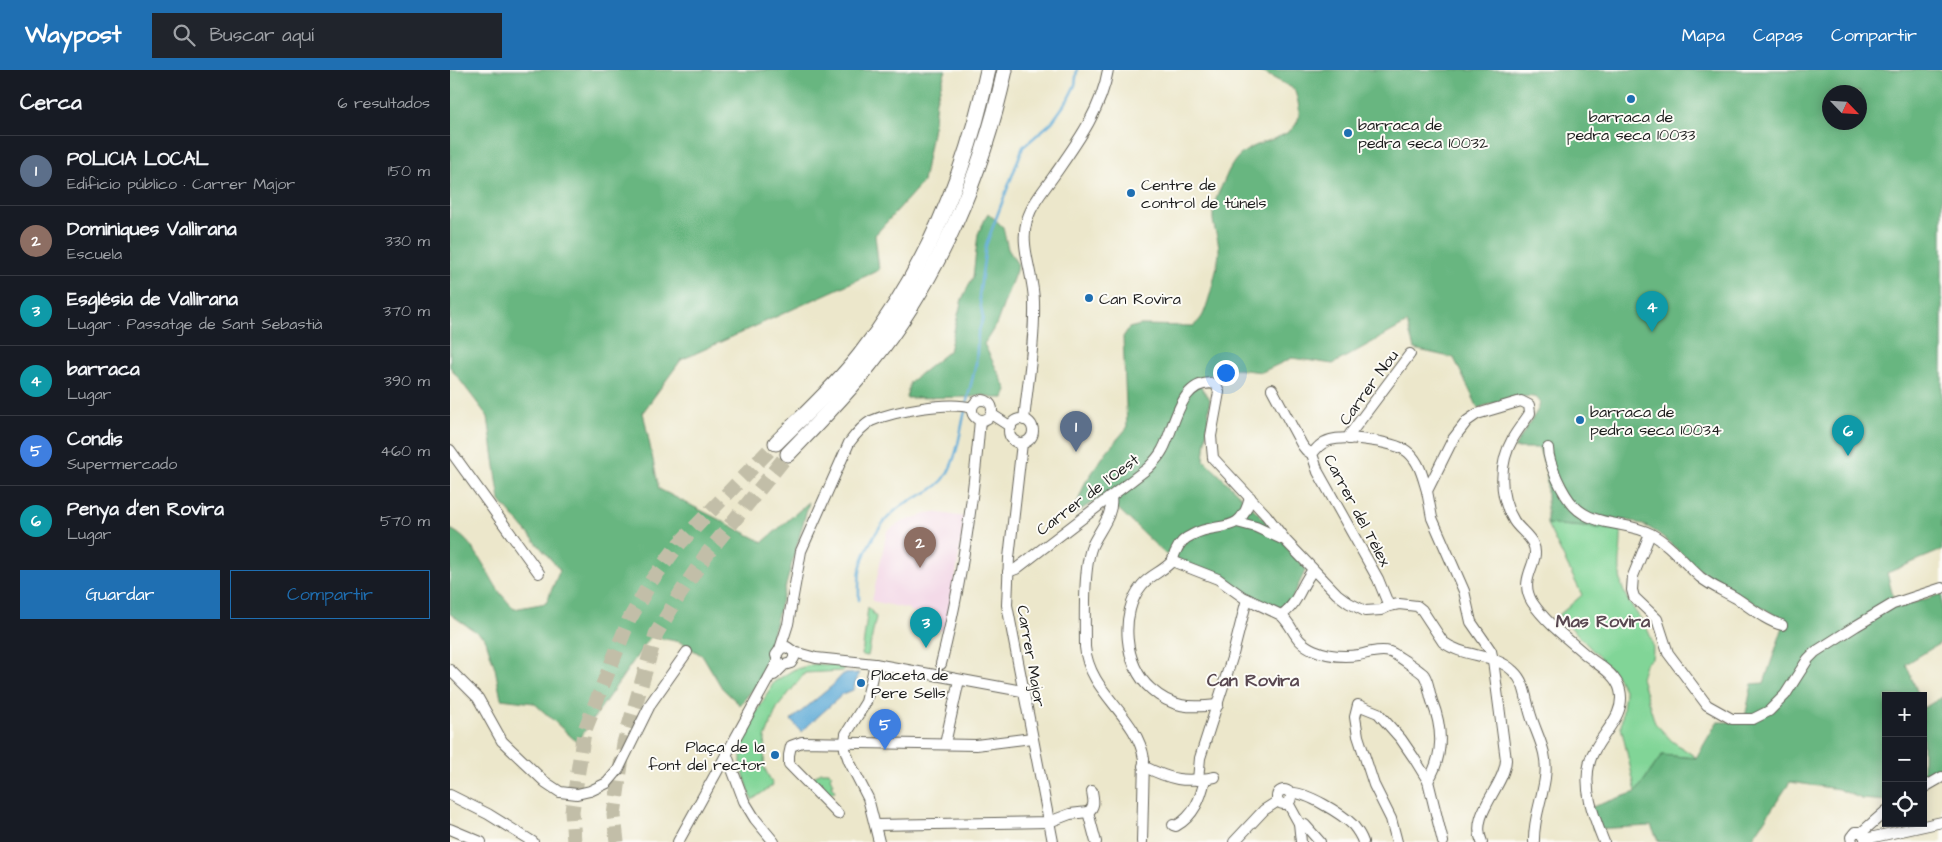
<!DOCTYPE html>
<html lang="es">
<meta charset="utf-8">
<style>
:root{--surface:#171b24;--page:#20242c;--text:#f1f3f6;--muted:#9ea1a6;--line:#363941;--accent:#1f6fb2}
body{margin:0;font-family:"Architects Daughter",sans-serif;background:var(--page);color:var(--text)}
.controls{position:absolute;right:15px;bottom:15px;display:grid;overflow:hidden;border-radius:0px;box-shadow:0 2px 12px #0003}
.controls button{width:45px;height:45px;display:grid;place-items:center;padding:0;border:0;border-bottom:1px solid var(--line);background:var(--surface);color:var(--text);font:25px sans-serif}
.compass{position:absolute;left:1372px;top:15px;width:45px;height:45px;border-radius:50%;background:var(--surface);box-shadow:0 2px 12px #0003;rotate:115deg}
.you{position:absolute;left:775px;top:302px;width:18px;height:18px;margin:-12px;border:4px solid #fff;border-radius:50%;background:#1a73e8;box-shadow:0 0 0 8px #1a73e833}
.badge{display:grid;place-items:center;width:32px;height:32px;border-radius:50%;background:var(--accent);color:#fff;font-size:16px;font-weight:700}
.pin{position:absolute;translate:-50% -41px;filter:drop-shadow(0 1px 2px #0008)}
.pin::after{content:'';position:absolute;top:26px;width:18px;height:15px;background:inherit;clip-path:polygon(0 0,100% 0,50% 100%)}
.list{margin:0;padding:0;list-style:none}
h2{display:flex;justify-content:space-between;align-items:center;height:65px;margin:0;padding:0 20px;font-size:21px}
h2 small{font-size:16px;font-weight:400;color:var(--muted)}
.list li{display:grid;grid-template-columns:32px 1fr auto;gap:15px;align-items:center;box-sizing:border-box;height:70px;padding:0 20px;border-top:1px solid var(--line)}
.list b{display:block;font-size:19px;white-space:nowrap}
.list p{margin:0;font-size:16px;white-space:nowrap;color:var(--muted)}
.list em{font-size:16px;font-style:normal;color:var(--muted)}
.actions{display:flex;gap:10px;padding:15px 20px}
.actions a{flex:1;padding:11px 0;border:1px solid var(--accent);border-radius:0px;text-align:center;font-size:18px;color:var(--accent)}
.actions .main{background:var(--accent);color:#fff}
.icon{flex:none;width:28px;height:28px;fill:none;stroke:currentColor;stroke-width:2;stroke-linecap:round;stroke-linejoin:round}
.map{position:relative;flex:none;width:1492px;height:772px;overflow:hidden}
header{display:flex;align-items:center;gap:30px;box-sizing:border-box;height:70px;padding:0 25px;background:var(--accent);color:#fff}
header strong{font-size:24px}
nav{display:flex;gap:28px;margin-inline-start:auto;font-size:18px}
.search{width:350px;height:45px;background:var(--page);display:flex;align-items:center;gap:12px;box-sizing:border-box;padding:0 18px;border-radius:0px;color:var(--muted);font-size:19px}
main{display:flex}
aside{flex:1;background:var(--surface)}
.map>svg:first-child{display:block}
.built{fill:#f1d0e4}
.green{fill:#81d597;stroke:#4e785a}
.forest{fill:#68b680;stroke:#42694e;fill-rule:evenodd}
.water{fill:#5eabd7;stroke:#3d647a}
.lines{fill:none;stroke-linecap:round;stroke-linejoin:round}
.stream{stroke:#5eabd7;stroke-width:2.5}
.highway-tunnel{stroke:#c2bea8;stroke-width:15;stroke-dasharray:15 8;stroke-linecap:butt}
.minor-casing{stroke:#656359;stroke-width:12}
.highway-casing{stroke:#656359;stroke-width:17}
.minor{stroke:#fff;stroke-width:10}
.highway{stroke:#fff;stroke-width:15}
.poi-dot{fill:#1f6fb2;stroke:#fdfcf7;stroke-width:2}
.labels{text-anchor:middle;stroke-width:4;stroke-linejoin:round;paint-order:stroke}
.poi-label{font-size:16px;fill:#1c1c1c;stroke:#fdfcf7;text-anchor:start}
.street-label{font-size:16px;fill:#1c1c1c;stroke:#fdfcf7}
.neighbourhood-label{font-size:18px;font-weight:bold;fill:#594851;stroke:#fdfcf7}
</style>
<header>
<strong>Waypost</strong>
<div class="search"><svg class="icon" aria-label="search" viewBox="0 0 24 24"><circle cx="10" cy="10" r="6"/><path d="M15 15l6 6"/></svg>Buscar aquí</div>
<nav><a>Mapa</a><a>Capas</a><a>Compartir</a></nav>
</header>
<main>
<aside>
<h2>Cerca<small>6 resultados</small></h2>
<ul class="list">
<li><span class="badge" style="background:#5c6f8a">1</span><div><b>POLICIA LOCAL</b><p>Edificio público · Carrer Major</p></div><em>150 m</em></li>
<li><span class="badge" style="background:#8d6e63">2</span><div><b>Dominiques Vallirana</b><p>Escuela</p></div><em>330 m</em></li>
<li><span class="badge" style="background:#0f9aa8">3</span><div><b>Església de Vallirana</b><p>Lugar · Passatge de Sant Sebastià</p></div><em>370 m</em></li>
<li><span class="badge" style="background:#0f9aa8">4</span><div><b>barraca</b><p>Lugar</p></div><em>390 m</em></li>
<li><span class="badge" style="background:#3f7fe0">5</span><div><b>Condis</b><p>Supermercado</p></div><em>460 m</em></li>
<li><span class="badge" style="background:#0f9aa8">6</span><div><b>Penya d'en Rovira</b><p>Lugar</p></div><em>570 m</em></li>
</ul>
<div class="actions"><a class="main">Guardar</a><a>Compartir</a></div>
</aside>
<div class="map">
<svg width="1492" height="772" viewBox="0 0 1492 772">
<rect width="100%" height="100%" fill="#fdfcf7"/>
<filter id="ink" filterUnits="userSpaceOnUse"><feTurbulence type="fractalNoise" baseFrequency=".02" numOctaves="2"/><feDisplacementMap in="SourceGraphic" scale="10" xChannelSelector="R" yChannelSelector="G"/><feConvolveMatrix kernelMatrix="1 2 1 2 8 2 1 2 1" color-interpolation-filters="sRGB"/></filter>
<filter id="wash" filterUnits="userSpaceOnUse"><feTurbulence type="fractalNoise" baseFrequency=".0096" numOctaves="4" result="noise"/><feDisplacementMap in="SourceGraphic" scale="20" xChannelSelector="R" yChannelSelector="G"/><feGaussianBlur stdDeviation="1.12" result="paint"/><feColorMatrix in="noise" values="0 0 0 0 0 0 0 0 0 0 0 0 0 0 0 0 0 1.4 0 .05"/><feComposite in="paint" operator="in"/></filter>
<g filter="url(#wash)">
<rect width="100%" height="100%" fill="#ece7cb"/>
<!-- built -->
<polygon class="built" points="483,442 515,447 497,561 489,560 489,558 474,556 472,562 461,560 465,542 459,541 459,539 422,531 437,461 452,452"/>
<!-- green -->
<g class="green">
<path d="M1097 454 1171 460C1172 479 1166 505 1174 522 1183 544 1208 561 1202 588L1195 594 1191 608 1205 653 1222 671 1247 688 1212 685 1186 722 1171 657 1175 622 1167 606 1109 545 1132 525Z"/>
<polygon points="418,537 426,547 418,586 412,585"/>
<polygon points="364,594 394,595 393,601 355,603 327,638 315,668 314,697 323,715 302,730 291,696 291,669 324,612 343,600"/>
<polygon points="371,702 379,702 382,705 380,707 383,714 381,715 385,721 377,725 363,708"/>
</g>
<!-- forest -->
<g class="forest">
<path d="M0 0H496L486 30 484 52 473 112 425 165 429 200 231 290 193 342 209 419 313 472 359 432 309 612 290 635 272 618 253 586 230 572 201 566 127 672 84 633 51 629 45 598 35 568 0 544V459C24 469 37 504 51 524 55 529 60 534 64 539L96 533 110 500 50 431 38 347 0 297Z"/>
<path d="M802 0H1492V480L1437 503 1446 538 1492 524V572L1456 594 1469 626H1436V731L1412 729 1388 719 1340 712 1300 772H1209L1201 756 1143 759 1142 737 1186 722 1212 685 1246 688 1267 652H1294L1302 614 1314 613 1335 551C1310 536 1283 522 1258 506 1229 487 1211 453 1173 450L1171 460 1097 454V402L1089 378H1064L1087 341C1103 312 1038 335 1028 338L1004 288 964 279 957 253 883 294 842 288 812 302 777 298 746 311 760 329 754 390 809 444 856 499 840 533 825 540 771 509 714 483 654 425 623 445 635 413 657 381 677 358 673 267 679 258 691 255 743 256C746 254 749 251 751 248 757 241 769 192 769 182 770 170 762 157 763 145 763 132 770 120 775 109 778 101 783 92 789 86 816 62 865 74 844 19L814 3ZM1380 22H1410V52H1380Z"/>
<polygon points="538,143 553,157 558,179 568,195 546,255 534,274 557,320 554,328 542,328 533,325 522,327 456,328 460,312 499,281 512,229 523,207 528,164"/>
<polygon points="1492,627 1492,701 1473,712 1473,636 1474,638"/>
</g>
<!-- water -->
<polygon class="water" points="409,603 403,620 393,624 351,662 341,650 382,616 393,604"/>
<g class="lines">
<!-- stream -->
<g class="stream">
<polyline points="516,335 526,294 528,264 533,248 529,226 536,175 573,77 602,52 617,31 625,15 627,0"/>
<path d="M409 530C409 518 408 503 412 492 419 470 434 447 454 434 468 426 482 422 493 410 507 392 510 362 515 341"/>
</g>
</g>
</g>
<g filter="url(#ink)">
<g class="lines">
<!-- highway-tunnel -->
<g class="highway-tunnel">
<polyline points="124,772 122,741 134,662 179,550 202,510 229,474 326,373"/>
<polyline points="167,772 164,745 174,673 206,564 230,524 256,485 338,384"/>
</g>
<!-- minor casing -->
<g class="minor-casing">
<g id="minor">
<polyline points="822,319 852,375 856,380 862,384"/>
<circle cx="532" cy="340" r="10"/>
<polyline points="541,344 561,357"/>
<circle cx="571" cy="361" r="12"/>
<path d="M574 350C578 311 585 271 584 232 584 205 569 176 577 150 582 134 593 121 603 107 626 74 651 41 658 0"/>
<polyline points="899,369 900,364 960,284"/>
<polyline points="572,373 559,488 557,535 603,772"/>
<path d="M1098 378C1098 393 1113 425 1124 436 1144 457 1177 451 1201 464 1220 474 1234 493 1250 507 1261 516 1274 521 1286 528 1300 537 1316 551 1332 555"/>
<polyline points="0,380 89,503"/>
<path d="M661 427C664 445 649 460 642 476 633 498 635 551 635 577 639 623 687 645 694 689L692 772"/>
<polyline points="787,452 806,457 832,469"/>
<polyline points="1200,464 1183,506 1182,520 1184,527 1207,549 1218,583 1257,635 1282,649 1303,649 1319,641 1335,625 1358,589 1365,582 1406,556 1443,534 1492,518"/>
<path d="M722 491 768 509 793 527 831 545C845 558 843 571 864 580 878 586 895 587 909 585 918 583 931 579 940 582 944 583 972 602 974 605 979 613 979 622 982 631 993 659 994 685 978 711"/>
<path d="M558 502 566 499 698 398C704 392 709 387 713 379 725 357 730 307 766 314L769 322 761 366 763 388 816 445 836 471 887 524 899 533 915 541 931 540 939 536 949 534 967 536 972 540 993 572C1014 588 1045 583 1063 601 1075 612 1075 625 1079 639 1085 664 1099 680 1095 708 1092 730 1083 750 1084 772"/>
<path d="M939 536 928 509 868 402 862 384C867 378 872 372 880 370 896 365 948 372 959 383 970 393 973 408 977 421"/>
<path d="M831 545C848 535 851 514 863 500"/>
<path d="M330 579 338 554 351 481 399 373C405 365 412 356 421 351 444 341 498 331 522 338"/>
<polyline points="425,594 416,632 396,664 395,671 395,679 399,691 418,728 429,772"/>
<path d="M491 594C512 512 523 435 530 350"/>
<polyline points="0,600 28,628 52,671 95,712 110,722 127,724 140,721 157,713 168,700 201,633 237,582"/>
<polyline points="324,605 334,595 341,593 344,588 344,582"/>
<path d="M768 635C740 638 722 638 701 619 674 596 669 543 692 515 700 505 714 501 722 491 724 488 724 484 726 481 729 474 735 468 742 465 767 450 791 468 800 427"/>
<polyline points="495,674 509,610"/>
<polyline points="276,683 294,731 305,749 324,772"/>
<path d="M693 696C721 710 734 713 765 707"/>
<polyline points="748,710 750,688 782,588 797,529"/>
<polyline points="1473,718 1492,707"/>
<circle cx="834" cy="727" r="7"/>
<path d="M840 723C855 721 892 744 903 755 907 760 911 766 913 772"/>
<polyline points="0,725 38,744 83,772"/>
<polyline points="838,733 849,753 851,772"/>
<polyline points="638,742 646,772"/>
<path d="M638 742C646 736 643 729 642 721"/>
<polyline points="388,744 339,694 339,685 341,676 352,672 526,675 582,668"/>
<polyline points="849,753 855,755 870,772"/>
<polyline points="425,755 599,752 620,744 638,742"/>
<path d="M723 755 726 756C744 746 751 728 755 709"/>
<polyline points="0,759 31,772"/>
<polyline points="1412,762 1436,741"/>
<polyline points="1415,769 1492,752"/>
<polyline points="228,772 328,591 326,585 331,578 337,577 344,582 366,588 425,594 572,621"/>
<polyline points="784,772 814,740 828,731"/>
<polyline points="947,772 941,749 924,715 908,666 905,647 908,635 928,643 951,669 964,688 978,711 993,772"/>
<path d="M1032 772C1019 744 1054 718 1056 690L1043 590 1041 581 1021 552 1014 521 982 448 977 421 1003 369 1017 351 1027 344 1071 331 1079 335 1080 343C1075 351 1068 359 1063 368 1049 393 1048 425 1064 451 1069 459 1079 465 1083 474 1092 492 1067 507 1082 532 1096 553 1118 569 1136 585 1148 595 1166 604 1170 620 1177 648 1146 667 1140 691 1132 719 1144 747 1154 772"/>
<polyline points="1402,772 1401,767 1405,762 1412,762 1414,766"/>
</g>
</g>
<!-- highway casing -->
<g class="highway-casing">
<g id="highway">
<path d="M326 373C354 345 385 317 410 285 475 202 516 103 538 0"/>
<path d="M338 384C366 355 395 326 420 294 488 209 532 106 555 0"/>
</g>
</g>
<!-- minor -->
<use href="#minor" class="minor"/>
<!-- highway -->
<use href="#highway" class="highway"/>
</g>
</g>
<!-- markers -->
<g class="poi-dot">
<circle cx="1181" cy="29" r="5"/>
<circle cx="898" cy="63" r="5"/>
<circle cx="681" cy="123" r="5"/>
<circle cx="639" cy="228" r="5"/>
<circle cx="1130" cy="350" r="5"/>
<circle cx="411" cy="613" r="5"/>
<circle cx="325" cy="685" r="5"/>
</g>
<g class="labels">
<!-- poi labels -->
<g class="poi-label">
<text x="1181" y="52" text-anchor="middle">barraca de<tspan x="1181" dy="18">pedra seca 10033</tspan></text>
<text x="908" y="60">barraca de<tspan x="908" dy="18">pedra seca 10032</tspan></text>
<text x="691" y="120">Centre de<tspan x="691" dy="18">control de túnels</tspan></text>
<text x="649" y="234">Can Rovira</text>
<text x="1140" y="347">barraca de<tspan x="1140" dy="18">pedra seca 10034</tspan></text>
<text x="421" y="610">Placeta de<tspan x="421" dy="18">Pere Sells</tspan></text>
<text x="315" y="682" text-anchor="end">Plaça de la<tspan x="315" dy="18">font del rector</tspan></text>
</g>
<!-- street labels -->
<g class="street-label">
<text transform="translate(918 317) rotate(-54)" y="6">Carrer Nou</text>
<text transform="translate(637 424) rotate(-37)" y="6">Carrer de l'Oest</text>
<text transform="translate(908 440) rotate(62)" y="6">Carrer del Télex</text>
<text transform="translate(582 586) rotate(80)" y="6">Carrer Major</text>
</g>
<!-- neighbourhood labels -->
<g class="neighbourhood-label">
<text x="1153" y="557">Mas Rovira</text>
<text x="803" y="616">Can Rovira</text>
</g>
</g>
</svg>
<div class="controls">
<button>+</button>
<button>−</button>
<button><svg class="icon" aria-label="locate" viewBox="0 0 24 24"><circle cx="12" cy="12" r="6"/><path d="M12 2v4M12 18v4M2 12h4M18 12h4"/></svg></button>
</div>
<svg class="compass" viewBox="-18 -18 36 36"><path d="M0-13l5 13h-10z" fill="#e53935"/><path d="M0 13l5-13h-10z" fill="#9ea1a6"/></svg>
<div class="you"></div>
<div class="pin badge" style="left:626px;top:382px;background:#5c6f8a">1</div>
<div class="pin badge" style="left:470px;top:498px;background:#8d6e63">2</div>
<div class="pin badge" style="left:476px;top:578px;background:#0f9aa8">3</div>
<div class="pin badge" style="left:1202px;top:262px;background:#0f9aa8">4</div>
<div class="pin badge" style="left:435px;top:680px;background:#3f7fe0">5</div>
<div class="pin badge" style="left:1398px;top:386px;background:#0f9aa8">6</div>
</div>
</main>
